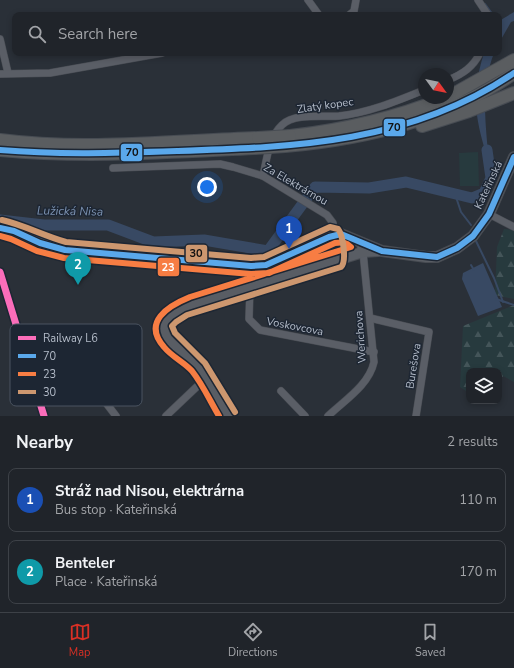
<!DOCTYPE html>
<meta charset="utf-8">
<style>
:root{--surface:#20242a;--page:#2d3036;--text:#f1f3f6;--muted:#a2a4a8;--line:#3d4147;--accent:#d93025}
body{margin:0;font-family:"Nunito Sans",sans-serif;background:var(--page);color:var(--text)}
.controls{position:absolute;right:12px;bottom:12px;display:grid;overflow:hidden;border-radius:8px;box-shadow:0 2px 6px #0003}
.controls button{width:36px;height:36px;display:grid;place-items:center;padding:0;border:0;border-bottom:1px solid var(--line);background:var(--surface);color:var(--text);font:20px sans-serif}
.compass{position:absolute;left:418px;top:68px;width:36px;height:36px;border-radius:50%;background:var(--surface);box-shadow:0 2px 6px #0003;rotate:123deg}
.you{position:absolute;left:207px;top:187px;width:14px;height:14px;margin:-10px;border:3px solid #fff;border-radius:50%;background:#1a73e8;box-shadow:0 0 0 6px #1a73e833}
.badge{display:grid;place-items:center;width:26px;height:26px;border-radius:50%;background:var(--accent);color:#fff;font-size:13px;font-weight:700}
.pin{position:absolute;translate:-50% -33px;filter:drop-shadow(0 1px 2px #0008)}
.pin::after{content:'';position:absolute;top:21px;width:14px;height:12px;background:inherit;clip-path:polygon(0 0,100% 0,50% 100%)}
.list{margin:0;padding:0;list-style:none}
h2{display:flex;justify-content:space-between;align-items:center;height:52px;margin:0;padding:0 16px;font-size:17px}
h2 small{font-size:13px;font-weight:400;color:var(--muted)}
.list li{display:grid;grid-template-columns:26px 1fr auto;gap:12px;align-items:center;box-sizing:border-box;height:64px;margin:0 8px 8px;padding:0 8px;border:1px solid var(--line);border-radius:8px}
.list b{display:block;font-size:15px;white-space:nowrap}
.list p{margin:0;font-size:13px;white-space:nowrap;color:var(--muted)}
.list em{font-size:13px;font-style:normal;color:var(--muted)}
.icon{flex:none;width:22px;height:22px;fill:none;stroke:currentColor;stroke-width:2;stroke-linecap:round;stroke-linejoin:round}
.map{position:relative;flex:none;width:514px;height:416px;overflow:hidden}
.search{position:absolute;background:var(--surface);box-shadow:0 2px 6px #0003;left:12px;right:12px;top:12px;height:44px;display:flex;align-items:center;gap:10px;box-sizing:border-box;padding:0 14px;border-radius:8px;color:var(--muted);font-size:15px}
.sheet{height:196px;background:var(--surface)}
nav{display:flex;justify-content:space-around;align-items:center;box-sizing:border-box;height:56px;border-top:1px solid var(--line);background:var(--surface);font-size:11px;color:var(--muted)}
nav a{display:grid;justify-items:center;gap:2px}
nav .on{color:var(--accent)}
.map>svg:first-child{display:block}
.forest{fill:url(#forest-firs)}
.green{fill:#273a3e}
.water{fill:#384963}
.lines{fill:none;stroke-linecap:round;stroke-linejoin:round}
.stream{stroke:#384963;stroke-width:2}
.river{stroke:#384963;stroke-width:11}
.street-casing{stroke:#484c53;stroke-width:8}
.secondary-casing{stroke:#484c53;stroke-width:12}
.highway-casing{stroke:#474c53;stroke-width:14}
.street{stroke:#5a5e66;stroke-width:7}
.secondary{stroke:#595d64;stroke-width:10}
.highway{stroke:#5a5d60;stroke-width:12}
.highway-bridge-casing{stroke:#474c53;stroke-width:14;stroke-linecap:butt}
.highway-bridge{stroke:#5a5d60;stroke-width:12}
.bus-1-casing{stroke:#1d2633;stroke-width:9}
.bus-2-casing{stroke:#1d2633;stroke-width:9}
.bus-3-casing{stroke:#1d2633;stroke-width:9}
.bus-1{stroke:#5aa8eb;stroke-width:6}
.bus-2{stroke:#f77d43;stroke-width:6}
.bus-3{stroke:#cd976f;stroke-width:6}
.rail-1-casing{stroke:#1d2633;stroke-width:10}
.rail-1{stroke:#fb6dba;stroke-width:7}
.labels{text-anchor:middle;stroke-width:3;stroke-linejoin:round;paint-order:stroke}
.street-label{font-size:11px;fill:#b4bcc9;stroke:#1d2633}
.water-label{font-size:12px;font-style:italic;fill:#7c92b1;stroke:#1d2633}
.key{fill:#1d2633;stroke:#4a5360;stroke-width:1}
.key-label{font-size:11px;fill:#b4bcc9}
.line-badge{stroke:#1d2633;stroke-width:1.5}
.badge-label{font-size:11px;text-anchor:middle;font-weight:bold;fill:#fff}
.pale-badge-label{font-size:11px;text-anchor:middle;font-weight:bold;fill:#111}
</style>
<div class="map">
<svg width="514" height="416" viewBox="0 0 514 416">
<defs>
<pattern id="forest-firs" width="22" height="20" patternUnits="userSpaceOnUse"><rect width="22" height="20" fill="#273a3e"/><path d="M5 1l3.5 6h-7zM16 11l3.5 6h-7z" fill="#445559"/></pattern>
</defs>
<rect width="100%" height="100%" fill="#2a3038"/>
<!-- forest -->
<g class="forest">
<polygon points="504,229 514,230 514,299 495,295 497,247"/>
<polygon points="514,305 514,382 503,376 499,384 499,371 469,371 469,393 460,387 463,326"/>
</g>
<!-- green -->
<polygon class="green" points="478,152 479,186 460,186 459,153"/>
<!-- water -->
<g class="water">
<polygon points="514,12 514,21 511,22 499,43 499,21"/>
<path d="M484 53H494C480 89 486 126 489 163 476 121 470 97 484 53Z"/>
<polygon points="483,263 502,307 478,316 462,279 463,273"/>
</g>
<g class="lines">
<!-- stream -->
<g class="stream">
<polyline points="485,4 493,15"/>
<polyline points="455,194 461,212 471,225"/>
<polyline points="475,239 494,278 503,302"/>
<polyline points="471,265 474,270"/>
<polyline points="496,299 514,305"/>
</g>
<!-- river -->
<polyline class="river" points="0,220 44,225 108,225 153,242 204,240 268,251 315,187 369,188 406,182 472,198 484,193 491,178 487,150"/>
<!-- street casing -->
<g class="street-casing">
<g id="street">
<polyline points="308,0 319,15"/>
<polyline points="478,0 488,15"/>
<polyline points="349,15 354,11 356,0"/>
<polyline points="0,39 8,73"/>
<polyline points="0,74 50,73 162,53"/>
<path d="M448 80C463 74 473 67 480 53"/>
<polyline points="113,168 220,164 233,167 263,176 327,215 333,223 333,235"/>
<path d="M263 176C267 158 269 137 282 125 294 113 323 117 339 116 368 113 397 101 424 90"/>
<polyline points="489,214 514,227"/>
<polyline points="250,287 249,319 260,330 374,352"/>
<polyline points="370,318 429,332 416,416"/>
<polyline points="73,360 116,416"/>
<polyline points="281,391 305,416"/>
<polyline points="166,416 206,378"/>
<path d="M328 416C345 400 369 385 374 362L363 252 361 248"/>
</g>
</g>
<!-- secondary casing -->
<g class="secondary-casing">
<g id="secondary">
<polyline points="0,228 14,231 40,243 65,250 251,266 266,265 329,237 341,234 382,251 426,257 437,257 457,248 473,236 489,214 514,157"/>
<polyline points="333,235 337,260"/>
<path d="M228 416C218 400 210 381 198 366 190 356 179 351 170 342 151 322 178 310 193 305L363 252 378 251"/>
</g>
</g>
<!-- highway casing -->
<g class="highway-casing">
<g id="highway">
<polyline points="448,97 514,60"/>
<polyline points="422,126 469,111 514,93"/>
<path d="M290 136C344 130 395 118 445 98"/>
<path d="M0 140C85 151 173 141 258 138"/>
<path d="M285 146C365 139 447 120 514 73"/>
<path d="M0 150C84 158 169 152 254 148"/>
</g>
</g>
<!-- street -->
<use href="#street" class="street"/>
<!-- secondary -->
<use href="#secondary" class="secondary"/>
<!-- highway -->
<use href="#highway" class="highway"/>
<!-- highway-bridge casing -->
<g class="highway-bridge-casing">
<g id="highway-bridge">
<polyline points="258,138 290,136"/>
<polyline points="254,148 285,146"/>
</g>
</g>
<!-- highway-bridge -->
<use href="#highway-bridge" class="highway-bridge"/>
<!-- bus-1 casing -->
<g class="bus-1-casing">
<g id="bus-1">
<path d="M0 150C59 155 118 153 178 151 297 147 411 143 514 73"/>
<polyline points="0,228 14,231 40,243 65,250 251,266 266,265 329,237 341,234 382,251 437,257 457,248 473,236 489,214 514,157"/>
</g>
</g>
<!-- bus-2 casing -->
<g class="bus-2-casing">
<path id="bus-2" d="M0 236 11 239 37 251 64 258 251 274 269 273 335 243C342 242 346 242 351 247L190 297C168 306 142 322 164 347 172 357 184 362 192 371 203 385 210 401 219 416"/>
</g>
<!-- bus-3 casing -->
<g class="bus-3-casing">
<path id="bus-3" d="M2 220C24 225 44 236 66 242L251 258 264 257 330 227 338 229C343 235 347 261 341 267L187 315 176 322 172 326 175 333 205 363 235 412"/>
</g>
<!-- bus-1 -->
<use href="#bus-1" class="bus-1"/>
<!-- bus-2 -->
<use href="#bus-2" class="bus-2"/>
<!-- bus-3 -->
<use href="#bus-3" class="bus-3"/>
<!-- rail-1 casing -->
<g class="rail-1-casing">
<polyline id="rail-1" points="0,272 44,416"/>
</g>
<!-- rail-1 -->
<use href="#rail-1" class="rail-1"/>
</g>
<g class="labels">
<!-- street labels -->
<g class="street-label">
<text transform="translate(325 105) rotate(-8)" y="4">Zlatý kopec</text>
<text transform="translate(296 184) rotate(30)" y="4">Za Elektrárnou</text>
<text transform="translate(488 185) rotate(-65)" y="4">Kateřinská</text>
<text transform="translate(295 326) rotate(11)" y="4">Voskovcova</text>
<text transform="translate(360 337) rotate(-94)" y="4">Werichova</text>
<text transform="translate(413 366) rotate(-81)" y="4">Burešova</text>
</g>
<!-- water labels -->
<g class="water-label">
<text transform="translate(70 211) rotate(1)" y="4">Lužická Nisa</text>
</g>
</g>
<!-- legend -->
<rect x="10" y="324" width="132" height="82" rx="6" class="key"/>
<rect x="18" y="336" width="18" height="4" fill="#fb6dba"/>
<rect x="18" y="354" width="18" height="4" fill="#5aa8eb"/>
<rect x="18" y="372" width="18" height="4" fill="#f77d43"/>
<rect x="18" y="390" width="18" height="4" fill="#cd976f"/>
<g class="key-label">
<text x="43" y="342">Railway L6</text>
<text x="43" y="360">70</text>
<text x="43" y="378">23</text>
<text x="43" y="396">30</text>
</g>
<g class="line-badge">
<rect x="383" y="118" width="23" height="19" rx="4" fill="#5aa8eb"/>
<rect x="120" y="143" width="23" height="19" rx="4" fill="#5aa8eb"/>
<rect x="185" y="244" width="23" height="19" rx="4" fill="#cd976f"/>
<rect x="157" y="257" width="23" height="20" rx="4" fill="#f77d43"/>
</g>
<g class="badge-label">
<text x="168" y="271">23</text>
</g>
<g class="pale-badge-label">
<text x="394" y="131">70</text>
<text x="132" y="156">70</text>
<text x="196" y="257">30</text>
</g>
</svg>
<div class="controls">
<button><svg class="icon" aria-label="layers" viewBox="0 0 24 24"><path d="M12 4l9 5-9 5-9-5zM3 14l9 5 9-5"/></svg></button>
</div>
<svg class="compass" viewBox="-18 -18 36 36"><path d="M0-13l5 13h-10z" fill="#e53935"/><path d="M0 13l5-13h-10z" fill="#a2a4a8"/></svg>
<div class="you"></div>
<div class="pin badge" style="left:289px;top:249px;background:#1a4fb4">1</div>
<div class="pin badge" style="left:78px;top:285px;background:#0f9aa8">2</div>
<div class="search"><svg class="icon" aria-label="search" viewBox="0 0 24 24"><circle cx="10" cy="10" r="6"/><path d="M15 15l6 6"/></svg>Search here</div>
</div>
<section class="sheet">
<h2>Nearby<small>2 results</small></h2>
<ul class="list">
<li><span class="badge" style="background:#1a4fb4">1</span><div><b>Stráž nad Nisou, elektrárna</b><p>Bus stop · Kateřinská</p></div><em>110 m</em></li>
<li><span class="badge" style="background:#0f9aa8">2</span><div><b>Benteler</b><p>Place · Kateřinská</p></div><em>170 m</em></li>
</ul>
</section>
<nav>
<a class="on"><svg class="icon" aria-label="map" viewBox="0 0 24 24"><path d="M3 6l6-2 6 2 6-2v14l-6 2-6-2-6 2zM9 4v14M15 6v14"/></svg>Map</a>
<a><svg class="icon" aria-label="directions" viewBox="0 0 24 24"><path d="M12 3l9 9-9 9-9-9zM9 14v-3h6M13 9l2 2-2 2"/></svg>Directions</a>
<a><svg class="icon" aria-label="saved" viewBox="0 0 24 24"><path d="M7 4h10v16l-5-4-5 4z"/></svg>Saved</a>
</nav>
